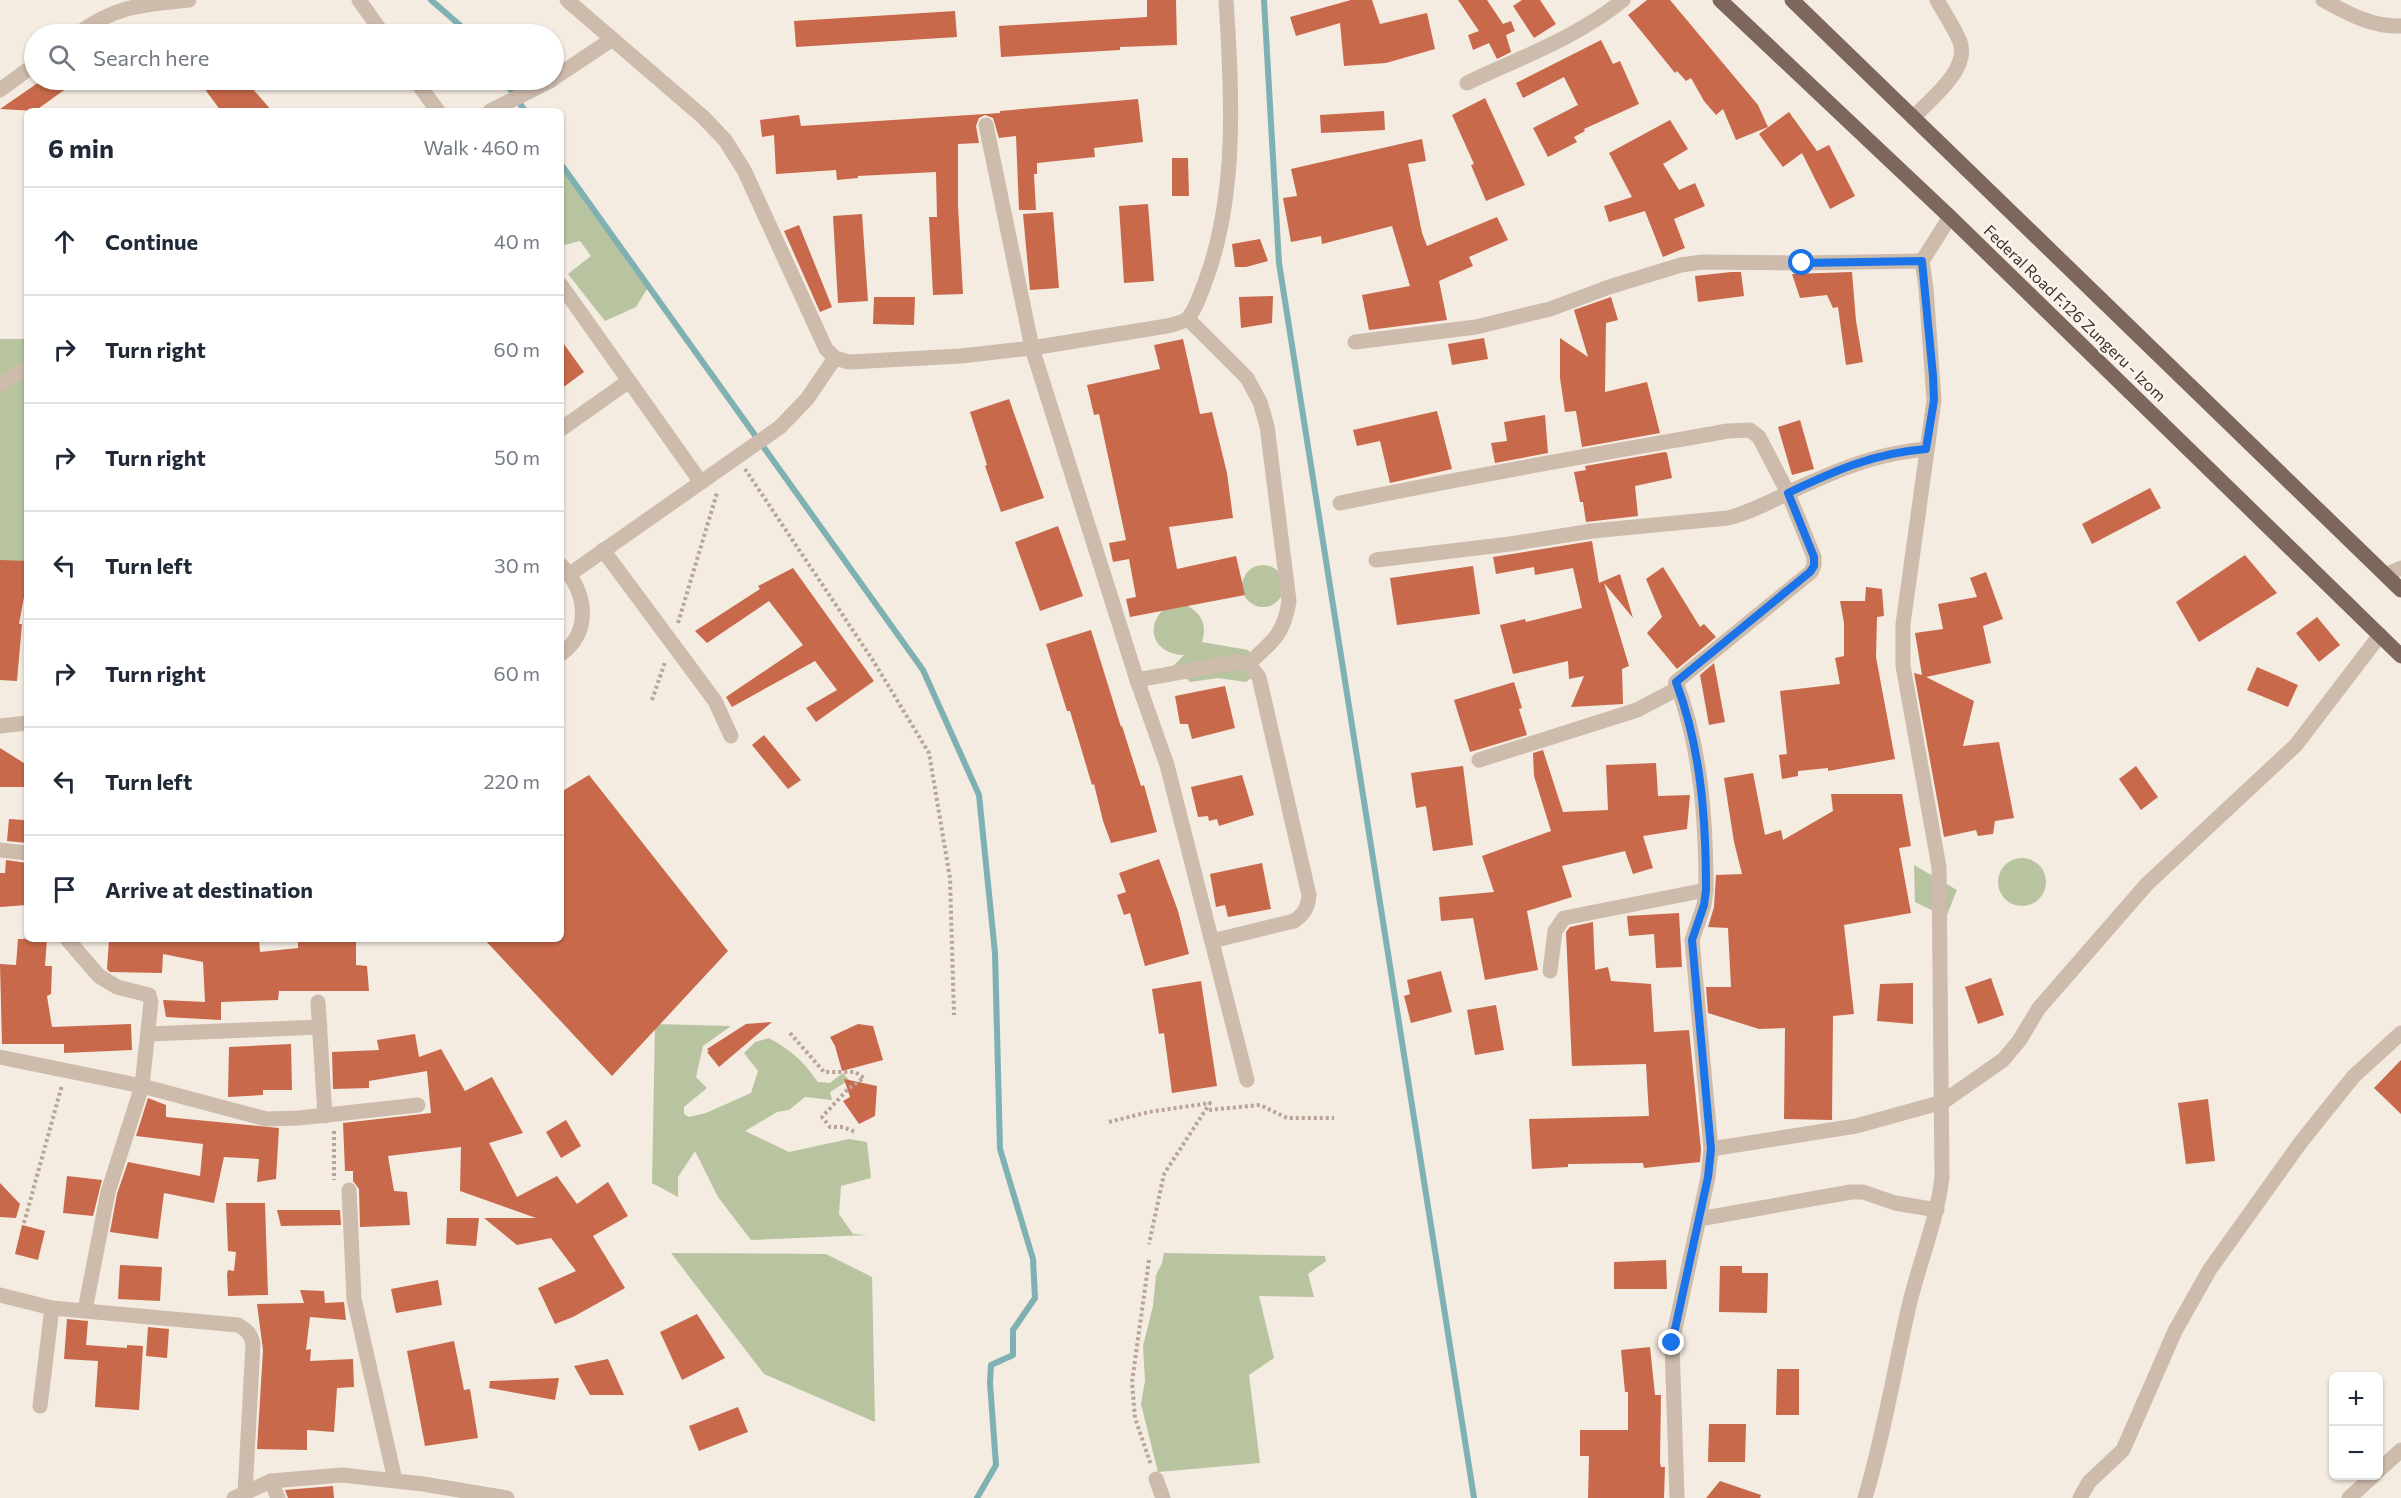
<!DOCTYPE html>
<meta charset="utf-8">
<style>
:root{--surface:#fff;--page:#f2f2f3;--text:#1f2937;--muted:#747a83;--line:#e0e1e3}
body{margin:0;font-family:Commissioner,sans-serif;background:var(--page);color:var(--text)}
.controls{position:absolute;right:18px;bottom:18px;display:grid;overflow:hidden;border-radius:9px;box-shadow:0 2px 4px #0004}
.controls button{width:54px;height:54px;display:grid;place-items:center;padding:0;border:0;border-bottom:2px solid var(--line);background:var(--surface);color:var(--text);font:30px sans-serif}
.stop{position:absolute;width:18px;height:18px;margin:-14px;border:4px solid #1a73e8;border-radius:50%;background:#fff}
.stop.end{background:#1a73e8;border-color:#fff;box-shadow:0 2px 6px #0008}
.list{margin:0;padding:0;list-style:none}
h2{display:flex;justify-content:space-between;align-items:center;height:78px;margin:0;padding:0 24px;font-size:26px}
h2 small{font-size:20px;font-weight:400;color:var(--muted)}
.list li{display:grid;grid-template-columns:39px 1fr auto;gap:18px;align-items:center;box-sizing:border-box;height:108px;padding:0 24px;border-top:2px solid var(--line)}
.list b{display:block;font-size:22px;white-space:nowrap}
.list em{font-size:20px;font-style:normal;color:var(--muted)}
.icon{flex:none;width:33px;height:33px;fill:none;stroke:currentColor;stroke-width:2;stroke-linecap:round;stroke-linejoin:round}
.map{position:relative;flex:none;width:2401px;height:1498px;overflow:hidden}
.search{position:absolute;background:var(--surface);box-shadow:0 2px 4px #0004;left:24px;top:24px;width:540px;height:66px;display:flex;align-items:center;gap:15px;box-sizing:border-box;padding:0 21px;border-radius:33px;color:var(--muted);font-size:22px}
.panel{position:absolute;background:var(--surface);box-shadow:0 2px 4px #0004;left:24px;top:108px;width:540px;height:834px;border-radius:9px}
.map>svg:first-child{display:block}
.green{fill:#b8c4a0}
.lines{fill:none;stroke-linecap:round;stroke-linejoin:round}
.stream{stroke:#7fb0b2;stroke-width:6}
.building{fill:#c8694b}
.path{stroke:#b9a596;stroke-width:4;stroke-dasharray:3 3;stroke-linecap:butt}
.minor{stroke:#cdbbac;stroke-width:15}
.primary{stroke:#7d675c;stroke-width:15}
.route{stroke:#1a73e8;stroke-width:8}
.labels{text-anchor:middle;stroke-width:5;stroke-linejoin:round;paint-order:stroke}
.street-label{font-size:16px;fill:#3b302b;stroke:#fbf5ee}
</style>
<div class="map">
<svg width="2401" height="1498" viewBox="0 0 2401 1498">
<rect width="100%" height="100%" fill="#f4ebe1"/>
<!-- green -->
<g class="green">
<polygon points="561,168 647,289 636,307 605,321 568,274 591,256 580,241 561,246"/>
<polygon points="0,339 27,339 27,367 0,383"/>
<polygon points="27,369 27,563 0,562 0,384"/>
<circle cx="1263" cy="586" r="21"/>
<path d="M1188 606C1203 615 1207 627 1202 642L1248 650 1262 669 1246 682 1218 678 1190 682 1173 666 1184 655C1156 655 1143 629 1164 609Z"/>
<circle cx="2022" cy="882" r="24"/>
<polygon points="1914,865 1957,890 1946,917 1915,902"/>
<path d="M655 1024 731 1026 703 1046 696 1077 707 1088 684 1107V1114L689 1117 706 1113 751 1093 758 1071 744 1053 755 1042 769 1038C792 1051 803 1061 818 1082L830 1083 843 1073 849 1080 830 1092 832 1100 805 1097 789 1110 777 1112 745 1131 789 1152 849 1139 867 1142 871 1178 841 1186 839 1214 853 1234 868 1235 751 1240 718 1197 695 1151 678 1177V1197L652 1183Z"/>
<polygon points="671,1253 826,1254 872,1277 875,1422 764,1374"/>
<polygon points="1164,1253 1325,1256 1326,1261 1308,1274 1314,1297 1259,1296 1274,1358 1249,1375 1260,1463 1158,1472 1141,1404 1145,1381 1143,1346 1153,1306 1156,1275 1162,1263"/>
</g>
<g class="lines">
<!-- stream -->
<g class="stream">
<polyline points="431,0 470,34"/>
<polyline points="1264,0 1279,263 1474,1498"/>
<polyline points="504,80 525,111"/>
<polyline points="561,164 923,670 979,795 995,953 1000,1149 1033,1259 1035,1298 1013,1330 1013,1355 991,1365 990,1383 996,1465 977,1498"/>
</g>
</g>
<!-- building -->
<g class="building">
<polygon points="1147,0 1176,0 1177,45 1120,47 1120,50 1001,57 999,26 1147,17"/>
<polygon points="1351,0 1372,0 1380,24 1427,13 1435,49 1386,63 1344,66 1340,23 1296,36 1290,17"/>
<polygon points="1458,0 1487,0 1503,24 1511,21 1515,31 1506,35 1511,52 1497,59 1489,43 1473,50 1468,35 1479,31"/>
<polygon points="1522,0 1540,0 1556,24 1534,38 1513,6"/>
<polygon points="1647,0 1670,0 1758,105 1768,127 1736,140 1723,109 1716,115 1704,101 1691,78 1686,81 1677,71 1675,73 1628,15"/>
<polygon points="955,11 957,37 796,47 794,21"/>
<polygon points="1601,40 1613,64 1620,61 1639,104 1584,129 1585,131 1574,137 1577,142 1548,157 1533,128 1578,105 1564,77 1523,98 1516,83"/>
<polygon points="42,80 78,80 35,111 0,109"/>
<polygon points="198,80 245,80 272,111 221,111"/>
<polygon points="1485,98 1525,185 1486,201 1471,165 1474,164 1452,115"/>
<polygon points="1138,99 1143,142 1094,148 1095,157 1037,163 1037,174 1034,174 1036,210 1019,210 1016,136 999,138 993,118 985,115 979,118 976,126 979,143 958,144 958,206 963,294 933,295 929,217 937,217 936,172 858,176 858,178 837,180 836,170 776,174 774,135 762,137 760,120 799,115 801,126 1000,113 1000,111"/>
<polygon points="1384,111 1385,130 1321,133 1320,115"/>
<polygon points="1789,112 1817,151 1829,145 1855,196 1830,209 1802,153 1783,167 1759,134"/>
<polygon points="1670,120 1688,149 1663,164 1679,190 1695,183 1705,206 1674,219 1685,248 1663,257 1645,211 1609,222 1604,206 1632,197 1609,153"/>
<polygon points="1422,139 1426,161 1408,164 1422,233 1427,246 1497,217 1508,240 1469,257 1473,266 1439,281 1447,320 1369,330 1362,295 1410,286 1392,226 1322,244 1321,236 1291,242 1283,198 1297,196 1291,169"/>
<polygon points="1172,158 1188,158 1189,196 1172,196"/>
<polygon points="1148,204 1154,281 1124,283 1119,206"/>
<polygon points="1053,212 1059,288 1030,290 1023,214"/>
<polygon points="862,214 868,301 838,303 833,216"/>
<polygon points="799,225 832,307 820,312 784,231"/>
<polygon points="1260,239 1268,261 1246,267 1235,267 1232,244"/>
<polygon points="1731,272 1741,272 1744,296 1698,302 1695,276"/>
<polygon points="1852,272 1856,321 1863,362 1846,365 1838,307 1833,308 1827,295 1800,298 1792,274"/>
<polygon points="1273,296 1272,323 1241,328 1239,297"/>
<polygon points="874,297 915,297 914,325 873,324"/>
<polygon points="1611,297 1618,320 1606,323 1605,392 1647,382 1660,433 1582,447 1576,411 1565,412 1560,378 1560,338 1588,357 1574,310"/>
<polygon points="1484,338 1488,359 1452,365 1448,344"/>
<polygon points="1183,339 1200,414 1212,412 1227,473 1233,518 1169,527 1177,569 1236,556 1245,595 1130,617 1126,599 1136,597 1129,559 1113,562 1109,543 1126,540 1099,414 1094,415 1087,385 1160,369 1154,345"/>
<polygon points="561,340 584,372 561,389"/>
<polygon points="1009,399 1044,498 1001,512 985,466 987,465 970,412"/>
<polygon points="1437,411 1452,469 1390,483 1380,441 1357,446 1353,430"/>
<polygon points="1545,415 1548,453 1495,463 1491,443 1507,441 1504,422"/>
<polygon points="1800,420 1814,469 1792,475 1778,427"/>
<polygon points="1665,452 1667,453 1672,478 1635,486 1638,516 1586,522 1583,502 1580,502 1574,472 1586,470 1585,466"/>
<polygon points="2150,488 2161,508 2092,544 2082,524"/>
<polygon points="1058,526 1083,596 1040,611 1015,542"/>
<polygon points="1592,541 1599,583 1620,574 1633,618 1604,583 1629,666 1622,669 1623,704 1571,707 1584,676 1569,679 1568,661 1513,674 1500,625 1525,619 1526,622 1582,608 1573,568 1535,575 1534,567 1496,574 1493,557"/>
<polygon points="2245,555 2277,593 2199,642 2176,602"/>
<polygon points="0,560 27,561 27,581 19,624 22,624 17,681 0,680"/>
<polygon points="1473,566 1480,614 1397,625 1390,578"/>
<polygon points="1663,567 1700,627 1704,624 1716,637 1677,669 1647,633 1662,617 1646,579"/>
<polygon points="793,568 874,681 816,722 806,708 837,690 815,661 732,707 726,697 803,645 769,601 707,643 695,631 760,589 758,586"/>
<polygon points="1986,572 2003,619 1983,626 1991,663 1926,677 1974,701 1963,746 1999,742 2014,818 1995,821 1993,834 1978,836 1976,830 1944,837 1914,673 1922,675 1915,633 1943,629 1938,604 1977,597 1970,578"/>
<polygon points="1866,587 1882,589 1884,616 1877,617 1876,657 1895,759 1828,771 1828,768 1798,771 1798,776 1782,779 1779,755 1787,754 1780,691 1840,684 1835,658 1844,656 1844,623 1840,601 1865,601"/>
<polygon points="2317,617 2340,645 2319,662 2296,633"/>
<polygon points="1091,630 1121,727 1122,726 1141,786 1144,785 1157,832 1111,843 1103,821 1094,784 1092,785 1070,711 1067,711 1046,644"/>
<polygon points="1714,663 1725,722 1709,725 1700,675"/>
<polygon points="2257,667 2298,685 2288,707 2247,690"/>
<polygon points="1514,682 1522,708 1519,709 1527,735 1470,752 1454,700"/>
<polygon points="1225,686 1235,728 1192,739 1188,724 1180,724 1175,696"/>
<polygon points="764,735 801,780 788,789 752,745"/>
<polygon points="0,748 27,765 27,787 0,787"/>
<polygon points="1543,750 1563,812 1608,810 1606,765 1656,763 1658,796 1690,795 1687,829 1643,836 1653,868 1633,874 1625,851 1562,866 1572,897 1527,911 1538,970 1485,980 1473,918 1441,921 1439,897 1494,892 1482,856 1551,831 1534,776 1533,753"/>
<polygon points="1463,766 1473,845 1433,851 1426,806 1416,808 1411,773"/>
<polygon points="2136,766 2158,797 2141,810 2119,779"/>
<polygon points="1753,773 1765,835 1781,830 1783,840 1833,811 1831,794 1902,794 1911,846 1899,848 1911,913 1844,925 1854,1014 1833,1016 1832,1120 1784,1119 1785,1028 1759,1029 1708,1013 1706,987 1731,987 1728,928 1708,927 1714,907 1716,875 1742,874 1734,842 1724,778"/>
<polygon points="589,775 728,951 612,1076 484,939 561,939 561,792"/>
<polygon points="1242,775 1254,815 1219,826 1217,819 1209,821 1208,816 1198,817 1191,787"/>
<polygon points="9,819 24,820 27,828 27,843 7,841"/>
<polygon points="1159,859 1178,911 1189,954 1145,966 1130,913 1124,915 1117,895 1126,892 1119,873"/>
<polygon points="6,860 27,863 27,905 0,907 0,873 5,873"/>
<polygon points="1262,863 1271,909 1228,917 1225,905 1216,907 1210,874"/>
<polygon points="1679,913 1682,967 1656,968 1654,934 1629,936 1627,916"/>
<polygon points="1593,922 1595,970 1608,967 1611,981 1651,984 1654,1032 1689,1030 1701,1149 1700,1162 1644,1168 1643,1163 1568,1164 1568,1167 1532,1169 1529,1119 1649,1116 1646,1064 1572,1066 1566,932 1570,927"/>
<polygon points="18,939 47,939 45,966 52,966 51,994 47,996 52,1027 131,1024 132,1050 64,1053 64,1044 2,1044 0,964 16,965"/>
<polygon points="109,939 259,939 260,952 298,948 298,939 356,939 356,965 367,966 369,991 279,991 278,1000 221,1002 221,1020 166,1017 163,1000 205,1002 203,962 163,954 162,973 110,972 107,969"/>
<polygon points="1441,971 1452,1012 1411,1023 1404,996 1410,994 1407,980"/>
<polygon points="1991,978 2004,1015 1978,1024 1965,987"/>
<polygon points="1201,981 1217,1086 1172,1093 1164,1033 1159,1034 1152,989"/>
<polygon points="1913,983 1913,1024 1877,1021 1880,984"/>
<polygon points="1496,1005 1504,1050 1475,1055 1467,1010"/>
<polygon points="772,1022 719,1067 707,1052 709,1051 707,1049 746,1024"/>
<polygon points="858,1024 873,1026 883,1060 842,1071 835,1046 830,1037"/>
<polygon points="415,1034 419,1057 441,1049 465,1091 492,1077 523,1133 489,1143 517,1197 557,1176 577,1204 608,1182 628,1216 593,1236 625,1288 573,1317 555,1324 538,1288 576,1271 551,1238 517,1245 484,1218 536,1218 460,1191 461,1147 388,1156 394,1191 407,1192 410,1225 360,1227 359,1189 353,1181 353,1171 345,1171 343,1123 431,1113 427,1071 369,1081 369,1088 333,1089 332,1052 379,1050 377,1040"/>
<polygon points="291,1044 292,1090 263,1090 263,1095 228,1097 229,1047"/>
<polygon points="2401,1060 2401,1114 2374,1088"/>
<polygon points="844,1079 877,1086 875,1116 859,1124 843,1101 850,1097"/>
<polygon points="148,1098 166,1105 166,1117 279,1128 276,1179 257,1182 259,1159 224,1157 214,1203 164,1193 158,1239 110,1232 117,1194 128,1162 200,1176 203,1144 136,1136"/>
<polygon points="2208,1099 2215,1161 2186,1164 2178,1103"/>
<polygon points="566,1120 581,1146 561,1158 546,1132"/>
<polygon points="67,1176 102,1180 93,1216 63,1213"/>
<polygon points="0,1183 20,1204 16,1218 0,1217"/>
<polygon points="226,1203 265,1203 268,1295 228,1296 227,1274 228,1270 234,1271 236,1252 228,1251"/>
<polygon points="277,1210 340,1210 341,1225 281,1226"/>
<polygon points="447,1218 479,1218 476,1246 446,1244"/>
<polygon points="22,1225 45,1231 38,1260 15,1254"/>
<polygon points="1666,1260 1667,1289 1614,1289 1614,1262"/>
<polygon points="120,1265 162,1267 160,1301 118,1299"/>
<polygon points="1720,1266 1742,1266 1742,1273 1768,1273 1767,1313 1719,1312"/>
<polygon points="438,1280 442,1305 396,1313 391,1289"/>
<polygon points="300,1290 324,1291 325,1303 344,1302 346,1320 310,1317 306,1350 311,1349 310,1361 353,1359 354,1387 337,1388 334,1432 307,1430 307,1450 257,1449 263,1350 257,1304 304,1303"/>
<polygon points="697,1314 725,1358 682,1380 660,1332"/>
<polygon points="67,1319 88,1321 86,1345 127,1348 127,1345 143,1346 139,1410 95,1407 98,1361 64,1359"/>
<polygon points="148,1327 169,1329 167,1358 146,1356"/>
<polygon points="454,1341 464,1390 470,1389 478,1438 425,1446 407,1351"/>
<polygon points="1650,1347 1655,1395 1661,1395 1660,1462 1661,1467 1665,1467 1664,1498 1588,1498 1589,1456 1580,1456 1580,1430 1628,1430 1628,1392 1625,1392 1621,1350"/>
<polygon points="608,1359 624,1395 590,1395 574,1366"/>
<polygon points="1777,1369 1799,1369 1799,1415 1776,1415"/>
<polygon points="559,1378 555,1400 489,1388 490,1381"/>
<polygon points="738,1407 748,1432 699,1451 689,1426"/>
<polygon points="1709,1424 1746,1424 1745,1462 1708,1462"/>
<polygon points="1720,1481 1761,1495 1760,1498 1706,1498"/>
<polygon points="333,1486 334,1498 288,1498 285,1490"/>
</g>
<g class="lines">
<!-- path -->
<g class="path">
<polyline points="745,469 874,662 929,753 950,878 954,1015"/>
<polyline points="678,623 717,493"/>
<polyline points="652,700 665,662"/>
<polyline points="790,1033 824,1072 855,1072 864,1078 849,1088 822,1117 830,1127 843,1127 855,1132"/>
<polyline points="1209,1110 1260,1105 1287,1118 1334,1118"/>
<polyline points="1109,1122 1149,1112 1210,1103 1164,1174 1149,1244"/>
<polyline points="334,1131 334,1180"/>
<polyline points="24,1223 62,1085"/>
<polyline points="1149,1260 1132,1382 1135,1418 1151,1465"/>
</g>
<!-- minor -->
<g class="minor">
<polyline points="359,0 383,34"/>
<path d="M567 0 703 117 725 140 744 170 826 349 835 358 849 362 961 356 1032 348 1167 326C1174 324 1183 323 1188 318 1196 309 1200 295 1204 285 1238 197 1232 93 1226 0"/>
<path d="M2323 0C2349 14 2372 27 2401 26"/>
<path d="M77 34C117 5 141 5 189 0"/>
<polyline points="554,78 611,40"/>
<polyline points="415,80 438,111"/>
<path d="M1467 83C1520 58 1578 37 1623 0"/>
<polyline points="0,90 34,65"/>
<polyline points="490,111 552,80"/>
<path d="M1913 118C1930 99 1970 70 1960 42 1954 27 1944 13 1937 0"/>
<polyline points="986,125 1032,348 1137,680 1167,765 1247,1080"/>
<polyline points="561,285 700,481"/>
<path d="M1188 319 1247 378 1260 402 1267 426 1289 601C1284 635 1272 642 1248 664"/>
<polyline points="1355,342 1476,327 1550,309 1609,287 1681,265 1702,262 1802,263 1922,261"/>
<polyline points="0,384 27,369"/>
<polyline points="561,429 629,381"/>
<path d="M1340 503C1469 476 1598 454 1728 431L1750 430 1759 437 1788 493 1814 557V565L1811 572 1676 682 1675 690 1637 710 1479 760"/>
<polyline points="603,550 715,701 731,736"/>
<path d="M1376 560 1510 544 1592 531 1728 518C1759 510 1785 493 1814 481 1852 464 1884 453 1926 449"/>
<path d="M561 565C586 590 593 631 561 654"/>
<polyline points="570,574 780,427 807,399 835,358"/>
<polyline points="2386,575 2401,568"/>
<path d="M1137 680 1236 662 1248 664 1259 677 1309 895C1308 908 1304 914 1294 921L1212 941"/>
<path d="M1676 682C1701 748 1706 819 1706 890L1704 905 1692 940 1711 1149 1708 1177 1672 1343 1677 1498"/>
<polyline points="0,726 27,723"/>
<polyline points="0,850 27,853"/>
<polyline points="67,939 99,976 117,987 149,995 151,1002 142,1086 108,1192 85,1310"/>
<polyline points="1550,971 1555,931 1564,918 1706,890"/>
<polyline points="318,1002 325,1116"/>
<polyline points="149,1034 320,1027"/>
<polyline points="0,1057 142,1086 266,1119 299,1118 418,1105"/>
<polyline points="1711,1149 1856,1126 1943,1102 2003,1060 2019,1041 2039,1008 2147,884 2296,745 2380,635"/>
<polyline points="349,1190 354,1299 395,1480"/>
<polyline points="1699,1219 1851,1192 1863,1192 1895,1203 1937,1210"/>
<path d="M0 1295 52 1308 238 1325C247 1330 251 1334 253 1344L245 1493"/>
<polyline points="40,1406 52,1308"/>
<polyline points="2378,1471 2401,1450"/>
<polyline points="1156,1479 1163,1498"/>
<polyline points="271,1481 278,1498"/>
<polyline points="234,1498 271,1481 342,1475 423,1484 507,1498"/>
<path d="M1865 1498C1884 1435 1894 1370 1909 1306 1919 1263 1937 1221 1942 1177L1939 867 1903 666V624L1934 400 1926 288 1922 261 1950 217"/>
<polyline points="2080,1498 2089,1482 2123,1450 2175,1331 2210,1269 2301,1142 2345,1087 2354,1076 2401,1033"/>
<polyline points="2349,1498 2373,1476"/>
</g>
<!-- primary -->
<g class="primary">
<polyline points="1720,0 1950,217 2401,656"/>
<polyline points="1792,0 2401,590"/>
</g>
</g>
<g class="lines">
<!-- route -->
<path class="route" d="M1672 1343 1708 1177 1711 1149 1692 940 1704 905 1706 890C1706 819 1701 748 1676 682L1810 572 1814 566V557L1788 493C1834 471 1874 453 1926 449L1934 400 1933 376 1922 261 1802 263"/>
</g>
<g class="labels">
<!-- street labels -->
<g class="street-label">
<text transform="translate(2075 313) rotate(44)" y="6">Federal Road F.126 Zungeru - Izom</text>
</g>
</g>
</svg>
<div class="controls">
<button>+</button>
<button>−</button>
</div>
<div class="stop" style="left:1802px;top:263px"></div>
<div class="stop end" style="left:1672px;top:1343px"></div>
<div class="search"><svg class="icon" aria-label="search" viewBox="0 0 24 24"><circle cx="10" cy="10" r="6"/><path d="M15 15l6 6"/></svg>Search here</div>
<section class="panel">
<h2>6 min<small>Walk · 460 m</small></h2>
<ul class="list">
<li><svg class="icon" aria-label="ahead" viewBox="0 0 24 24"><path d="M12 20V5M6 11l6-6 6 6"/></svg><div><b>Continue</b></div><em>40 m</em></li>
<li><svg class="icon" aria-label="right" viewBox="0 0 24 24"><path d="M7 20v-9h11M14 6l5 5-5 5"/></svg><div><b>Turn right</b></div><em>60 m</em></li>
<li><svg class="icon" aria-label="right" viewBox="0 0 24 24"><path d="M7 20v-9h11M14 6l5 5-5 5"/></svg><div><b>Turn right</b></div><em>50 m</em></li>
<li><svg class="icon" aria-label="left" viewBox="0 0 24 24"><path d="M17 20v-9H6M10 6l-5 5 5 5"/></svg><div><b>Turn left</b></div><em>30 m</em></li>
<li><svg class="icon" aria-label="right" viewBox="0 0 24 24"><path d="M7 20v-9h11M14 6l5 5-5 5"/></svg><div><b>Turn right</b></div><em>60 m</em></li>
<li><svg class="icon" aria-label="left" viewBox="0 0 24 24"><path d="M17 20v-9H6M10 6l-5 5 5 5"/></svg><div><b>Turn left</b></div><em>220 m</em></li>
<li><svg class="icon" aria-label="arrive" viewBox="0 0 24 24"><path d="M6 21V4h12l-3 4 3 4H6"/></svg><div><b>Arrive at destination</b></div></li>
</ul>
</section>
</div>
